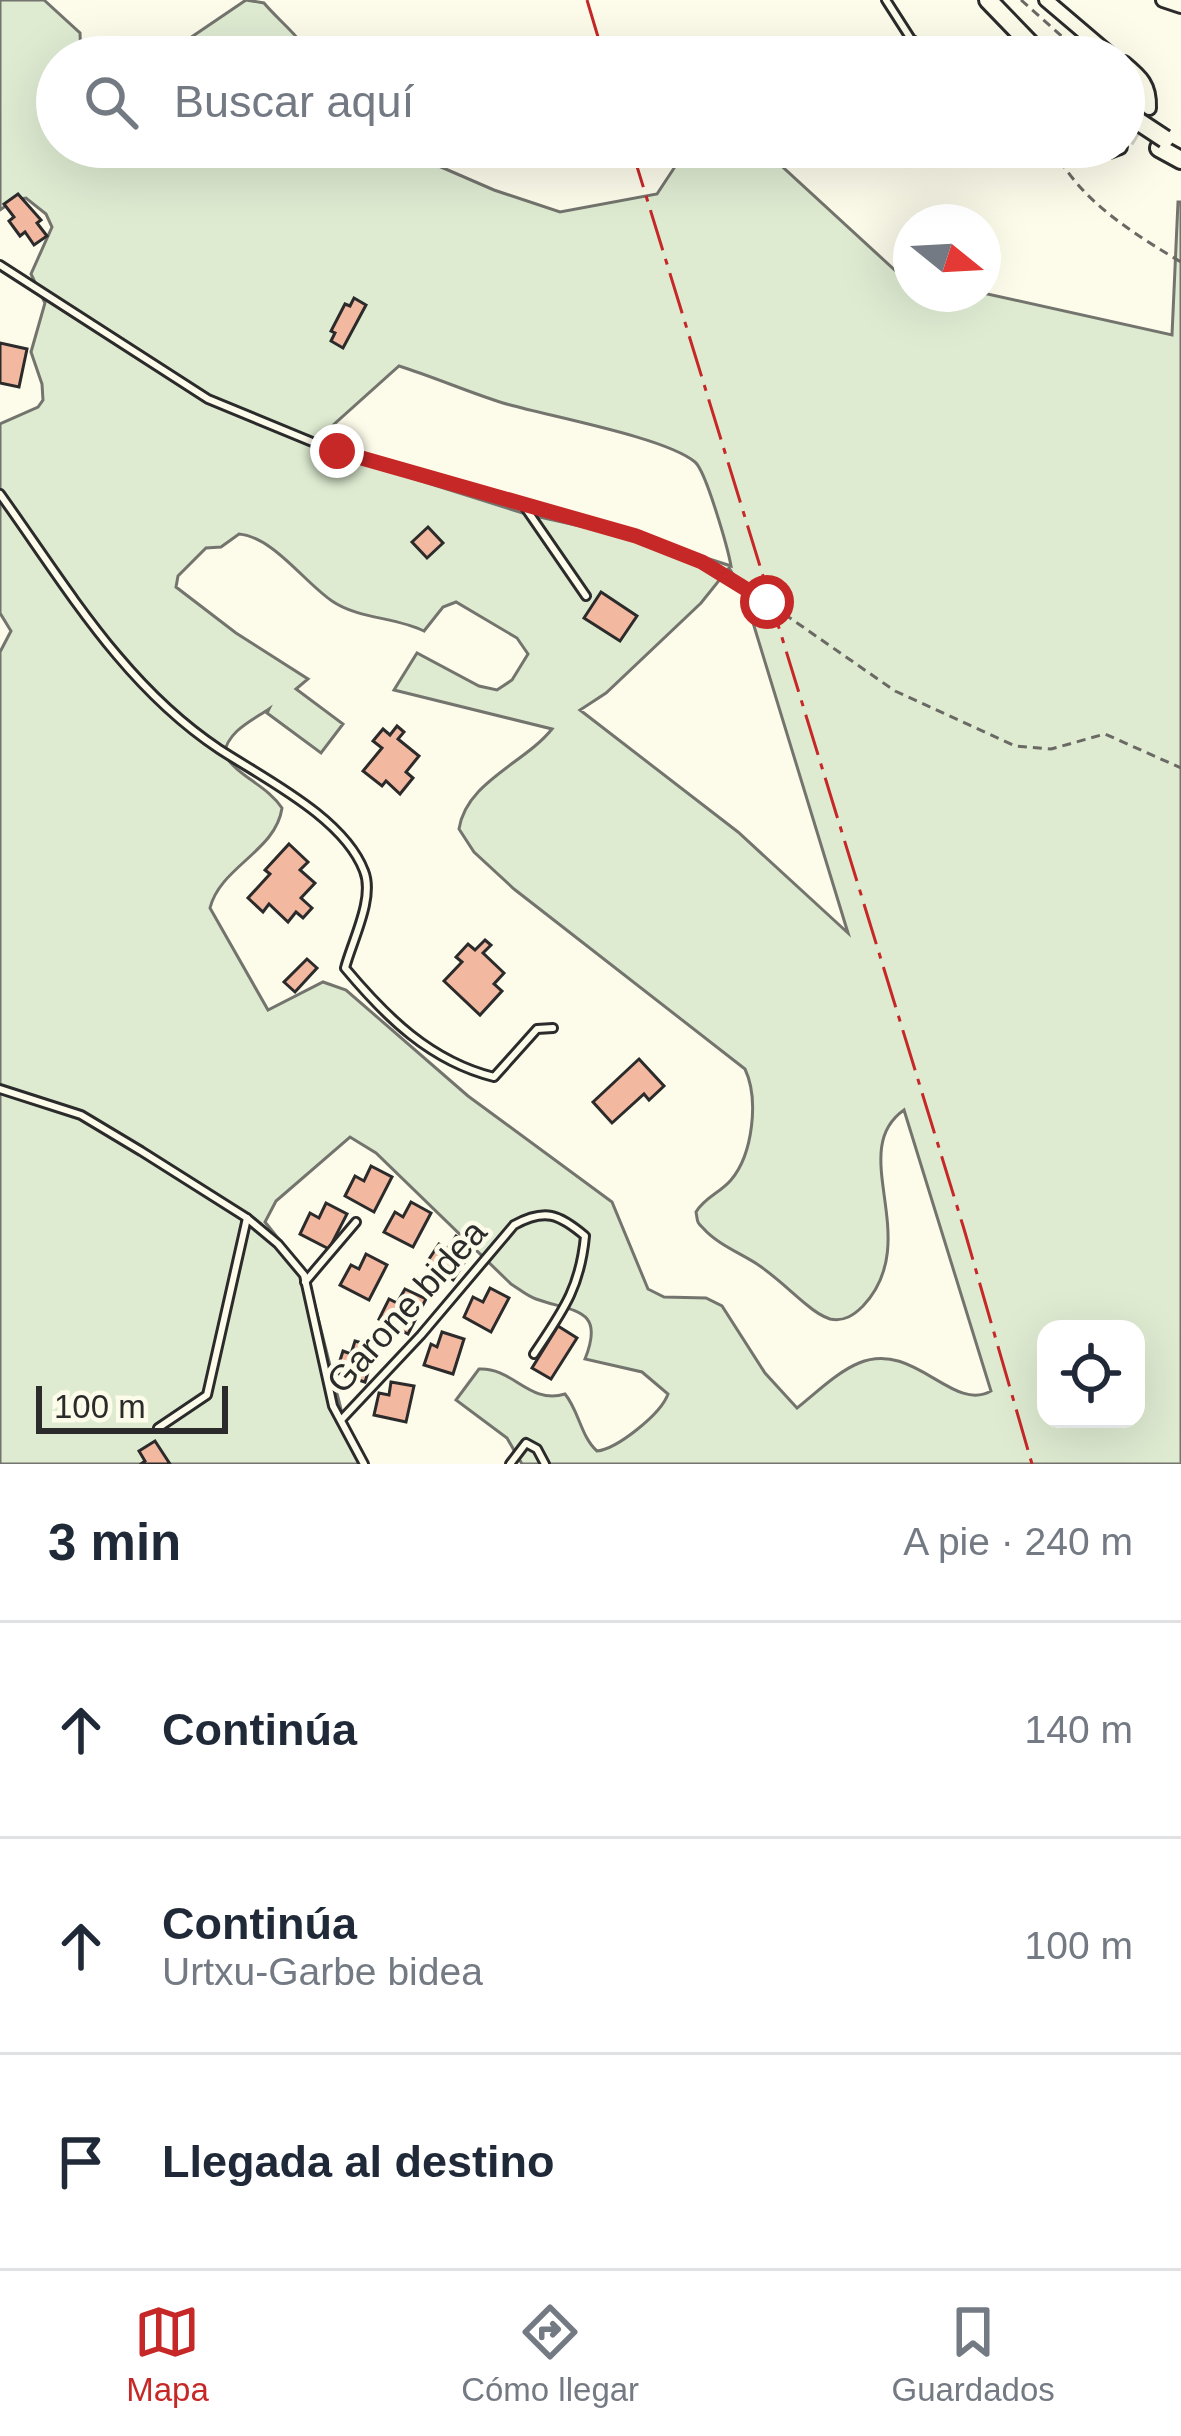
<!DOCTYPE html>
<html lang="es">
<meta charset="utf-8">
<style>
:root{--surface:#fff;--page:#f2f2f3;--text:#1f2937;--muted:#747a83;--line:#e0e1e3;--accent:#c62828}
body{margin:0;font-family:Arial,sans-serif;background:var(--page);color:var(--text)}
.controls{position:absolute;right:36px;bottom:36px;display:grid;overflow:hidden;border-radius:24px;box-shadow:0 12px 48px #0002}
.controls button{width:108px;height:108px;display:grid;place-items:center;padding:0;border:0;border-bottom:3px solid var(--line);background:var(--surface);color:var(--text);font:60px sans-serif}
.compass{position:absolute;left:893px;top:204px;width:108px;height:108px;border-radius:50%;background:var(--surface);box-shadow:0 12px 48px #0002;rotate:108deg}
.scale{position:absolute;left:36px;bottom:30px;width:192px;box-sizing:border-box;padding-left:12px;border:6px solid #2b2b2b;border-top:0;font-size:33px;line-height:42px;white-space:nowrap;color:#2b2b2b;-webkit-text-stroke:9px #fdfbea;paint-order:stroke}
.stop{position:absolute;width:36px;height:36px;margin:-27px;border:9px solid #c62828;border-radius:50%;background:#fff}
.stop.end{background:#c62828;border-color:#fff;box-shadow:0 3px 12px #0008}
.list{margin:0;padding:0;list-style:none}
h2{display:flex;justify-content:space-between;align-items:center;height:156px;margin:0;padding:0 48px;font-size:51px}
h2 small{font-size:39px;font-weight:400;color:var(--muted)}
.list li{display:grid;grid-template-columns:78px 1fr auto;gap:36px;align-items:center;box-sizing:border-box;height:216px;padding:0 48px;border-top:3px solid var(--line)}
.list b{display:block;font-size:45px;white-space:nowrap}
.list p{margin:0;font-size:39px;white-space:nowrap;color:var(--muted)}
.list em{font-size:39px;font-style:normal;color:var(--muted)}
.icon{flex:none;width:66px;height:66px;fill:none;stroke:currentColor;stroke-width:2;stroke-linecap:round;stroke-linejoin:round}
.map{position:relative;flex:none;width:1181px;height:1464px;overflow:hidden}
.search{position:absolute;background:var(--surface);box-shadow:0 12px 48px #0002;left:36px;right:36px;top:36px;height:132px;display:flex;align-items:center;gap:30px;box-sizing:border-box;padding:0 42px;border-radius:66px;color:var(--muted);font-size:45px}
.sheet{height:804px;background:var(--surface)}
nav{display:flex;justify-content:space-around;align-items:center;box-sizing:border-box;height:168px;border-top:3px solid var(--line);background:var(--surface);font-size:33px;color:var(--muted)}
nav a{display:grid;justify-items:center;gap:6px}
nav .on{color:var(--accent)}
.map>svg:first-child{display:block}
.green{fill:#deebd1;stroke:#74746e;stroke-width:3;fill-rule:evenodd}
.building{fill:#f2b8a0;stroke:#2b2b2b;stroke-width:3}
.lines{fill:none;stroke-linecap:round;stroke-linejoin:round}
.street-tunnel{stroke:#d3d1c4;stroke-width:12;stroke-dasharray:12 6;stroke-linecap:butt}
.lane-casing{stroke:#2b2b2b;stroke-width:12}
.street-casing{stroke:#2b2b2b;stroke-width:18}
.secondary-casing{stroke:#2b2b2b;stroke-width:22}
.path{stroke:#6a6964;stroke-width:3;stroke-dasharray:9 6;stroke-linecap:butt}
.lane{stroke:#fdfbea;stroke-width:6}
.street{stroke:#fdfbea;stroke-width:12}
.secondary{stroke:#fdfbea;stroke-width:16}
.secondary-bridge-casing{stroke:#2b2b2b;stroke-width:22;stroke-linecap:butt}
.secondary-bridge{stroke:#fdfbea;stroke-width:16}
.power{stroke:#c62828;stroke-width:3;stroke-dasharray:42 9 6 9;stroke-linecap:butt}
.route{stroke:#c62828;stroke-width:15}
.labels{text-anchor:middle;stroke-width:9;stroke-linejoin:round;paint-order:stroke}
.street-label{font-size:36px;fill:#2b2b2b;stroke:#fdfbea}
</style>
<div class="map">
<svg width="1181" height="1464" viewBox="0 0 1181 1464">
<rect width="100%" height="100%" fill="#fdfbea"/>
<!-- green -->
<g class="green">
<path d="M0 0H44L80 33 81 57H57V147H395L494 190 560 212 657 194 688 147H761L899 274 911 277V294L983 293 1172 335 1178 202H1181V1464H522L507 1438 456 1400 479 1369C513 1367 529 1405 565 1394 579 1411 581 1437 597 1451 617 1449 661 1414 668 1394L642 1372 585 1359C606 1307 572 1312 536 1299 527 1296 519 1289 511 1284L376 1153 350 1137 276 1201 265 1222 307 1274 345 1425 363 1464H0V652L11 631 0 613V424L38 407 43 400 42 384 31 352 45 303 31 274 52 227 46 214 26 198 14 200 0 210ZM399 366C434 377 468 392 503 403 547 416 665 437 695 462 706 471 728 549 731 566L666 545 526 514 326 451 321 443 331 427ZM239 534C273 537 304 582 332 601 358 619 396 617 424 631L443 607 456 602 517 638 528 654 512 680 497 690 479 686 417 653 394 690 552 729C525 763 466 782 459 829L474 852 514 889 745 1069C759 1099 753 1154 731 1180 720 1193 705 1197 696 1212 698 1222 696 1221 703 1228 717 1244 740 1253 757 1264 775 1276 790 1291 807 1305 814 1311 821 1316 830 1319 844 1322 854 1315 863 1306 925 1240 845 1151 904 1110L991 1391C952 1413 914 1340 859 1363 837 1372 816 1393 797 1408L765 1373 722 1306 706 1298 664 1297 648 1289 612 1202 468 1096 346 990 323 982 268 1010 210 908C220 867 276 851 282 808 267 785 238 777 224 754 228 731 251 721 269 709L267 713 321 753 343 724 296 689 308 679 236 633 176 587 178 576 206 548 221 547ZM729 568 743 590 848 933 738 832 580 710 606 693 701 603ZM1046 1329H1136V1419H1046Z"/>
<path d="M246 0 264 3C278 20 302 38 310 57H162Z"/>
</g>
<!-- building -->
<g class="building">
<polygon points="18,194 41,220 37,223 47,236 34,245 25,232 20,236 9,221 14,217 4,204"/>
<polygon points="354,298 366,305 343,348 331,341 335,333 331,331 345,304 350,306"/>
<polygon points="0,343 27,349 19,387 0,383"/>
<polygon points="428,527 443,543 427,558 412,542"/>
<polygon points="601,592 637,616 620,641 584,618"/>
<polygon points="397,726 404,732 398,739 419,756 406,772 413,778 400,794 386,781 382,786 363,771 382,748 373,741 383,729 390,735"/>
<polygon points="289,844 308,862 300,870 315,883 301,898 312,908 303,918 296,912 288,922 269,904 263,912 248,898 270,874 265,870"/>
<polygon points="485,940 491,945 483,953 504,973 494,984 502,991 480,1015 444,981 462,962 456,957 468,944 475,950"/>
<polygon points="307,959 317,968 295,992 284,982"/>
<polygon points="639,1059 664,1086 649,1100 644,1094 612,1123 593,1102"/>
<polygon points="371,1166 392,1177 374,1212 345,1196 355,1176 364,1181"/>
<polygon points="411,1202 431,1213 413,1247 384,1232 395,1212 403,1217"/>
<polygon points="326,1203 347,1214 329,1249 300,1234 310,1213 319,1218"/>
<polygon points="456,1236 474,1248 453,1280 427,1262 439,1244 447,1249"/>
<polygon points="366,1254 387,1265 369,1300 340,1285 351,1265 359,1269"/>
<polygon points="490,1288 509,1298 491,1332 464,1317 473,1297 483,1302"/>
<polygon points="405,1289 426,1299 408,1334 379,1319 389,1299 397,1303"/>
<polygon points="558,1326 577,1338 551,1379 532,1368"/>
<polygon points="442,1332 464,1339 453,1374 424,1365 431,1344 437,1347"/>
<polygon points="355,1341 376,1347 365,1382 336,1373 343,1351 351,1354"/>
<polygon points="391,1382 414,1386 406,1422 374,1415 379,1393 389,1395"/>
<polygon points="155,1441 170,1464 141,1464 145,1461 139,1451"/>
</g>
<g class="lines">
<!-- street-tunnel -->
<polyline class="street-tunnel" points="1128,142 1149,108"/>
<!-- lane casing -->
<g class="lane-casing">
<g id="lane">
<polyline points="886,0 911,39 938,57"/>
<polyline points="1015,57 1024,49"/>
<polyline points="0,265 208,399 322,446 522,503 586,596"/>
<path d="M0 494C66 586 123 685 219 749 265 779 344 818 364 871 375 898 352 941 345 968 386 1017 430 1061 494 1077L537 1029 553 1028"/>
<polyline points="0,1089 81,1115 141,1151 247,1218 278,1244 304,1275 333,1406 364,1464"/>
<polyline points="305,1282 356,1222"/>
<path d="M341 1420 421 1335 514 1225C545 1208 559 1214 585 1236 580 1289 562 1312 534 1354"/>
<polyline points="158,1428 207,1395 247,1218"/>
<polyline points="510,1464 526,1443 537,1449 545,1464"/>
</g>
</g>
<!-- street casing -->
<g class="street-casing">
<g id="street">
<polyline points="1046,0 1113,57"/>
<polyline points="1163,0 1181,6"/>
<path d="M1124 63C1141 77 1150 85 1149 108"/>
<polyline points="1091,147 1109,151 1120,147"/>
</g>
</g>
<!-- secondary casing -->
<g class="secondary-casing">
<g id="secondary">
<polyline points="988,0 1043,57"/>
<polyline points="1159,148 1181,160"/>
</g>
</g>
<!-- path -->
<g class="path">
<polyline points="1021,0 1085,57"/>
<path d="M1053 147C1077 199 1134 234 1181 262"/>
<polyline points="538,508 636,536 702,562 767,602 895,691 1015,746 1051,749 1105,734 1181,768"/>
</g>
<!-- lane -->
<use href="#lane" class="lane"/>
<!-- street -->
<use href="#street" class="street"/>
<!-- secondary -->
<use href="#secondary" class="secondary"/>
<!-- secondary-bridge casing -->
<g class="secondary-bridge-casing">
<polyline id="secondary-bridge" points="1124,112 1165,139"/>
</g>
<!-- secondary-bridge -->
<use href="#secondary-bridge" class="secondary-bridge"/>
<!-- power -->
<g class="power">
<polyline points="587,0 604,57"/>
<polyline points="631,147 964,1229 1032,1464"/>
</g>
</g>
<g class="lines">
<!-- route -->
<polyline class="route" points="337,451 636,536 702,562 767,602"/>
</g>
<g class="labels">
<!-- street labels -->
<g class="street-label">
<text transform="translate(406 1306) rotate(-48)" y="13">Garone bidea</text>
</g>
</g>
</svg>
<div class="controls">
<button><svg class="icon" aria-label="locate" viewBox="0 0 24 24"><circle cx="12" cy="12" r="6"/><path d="M12 2v4M12 18v4M2 12h4M18 12h4"/></svg></button>
</div>
<svg class="compass" viewBox="-18 -18 36 36"><path d="M0-13l5 13h-10z" fill="#e53935"/><path d="M0 13l5-13h-10z" fill="#747a83"/></svg>
<div class="scale">100 m</div>
<div class="stop" style="left:767px;top:602px"></div>
<div class="stop end" style="left:337px;top:451px"></div>
<div class="search"><svg class="icon" aria-label="search" viewBox="0 0 24 24"><circle cx="10" cy="10" r="6"/><path d="M15 15l6 6"/></svg>Buscar aquí</div>
</div>
<section class="sheet">
<h2>3 min<small>A pie · 240 m</small></h2>
<ul class="list">
<li><svg class="icon" aria-label="ahead" viewBox="0 0 24 24"><path d="M12 20V5M6 11l6-6 6 6"/></svg><div><b>Continúa</b></div><em>140 m</em></li>
<li><svg class="icon" aria-label="ahead" viewBox="0 0 24 24"><path d="M12 20V5M6 11l6-6 6 6"/></svg><div><b>Continúa</b><p>Urtxu-Garbe bidea</p></div><em>100 m</em></li>
<li><svg class="icon" aria-label="arrive" viewBox="0 0 24 24"><path d="M6 21V4h12l-3 4 3 4H6"/></svg><div><b>Llegada al destino</b></div></li>
</ul>
</section>
<nav>
<a class="on"><svg class="icon" aria-label="map" viewBox="0 0 24 24"><path d="M3 6l6-2 6 2 6-2v14l-6 2-6-2-6 2zM9 4v14M15 6v14"/></svg>Mapa</a>
<a><svg class="icon" aria-label="directions" viewBox="0 0 24 24"><path d="M12 3l9 9-9 9-9-9zM9 14v-3h6M13 9l2 2-2 2"/></svg>Cómo llegar</a>
<a><svg class="icon" aria-label="saved" viewBox="0 0 24 24"><path d="M7 4h10v16l-5-4-5 4z"/></svg>Guardados</a>
</nav>
